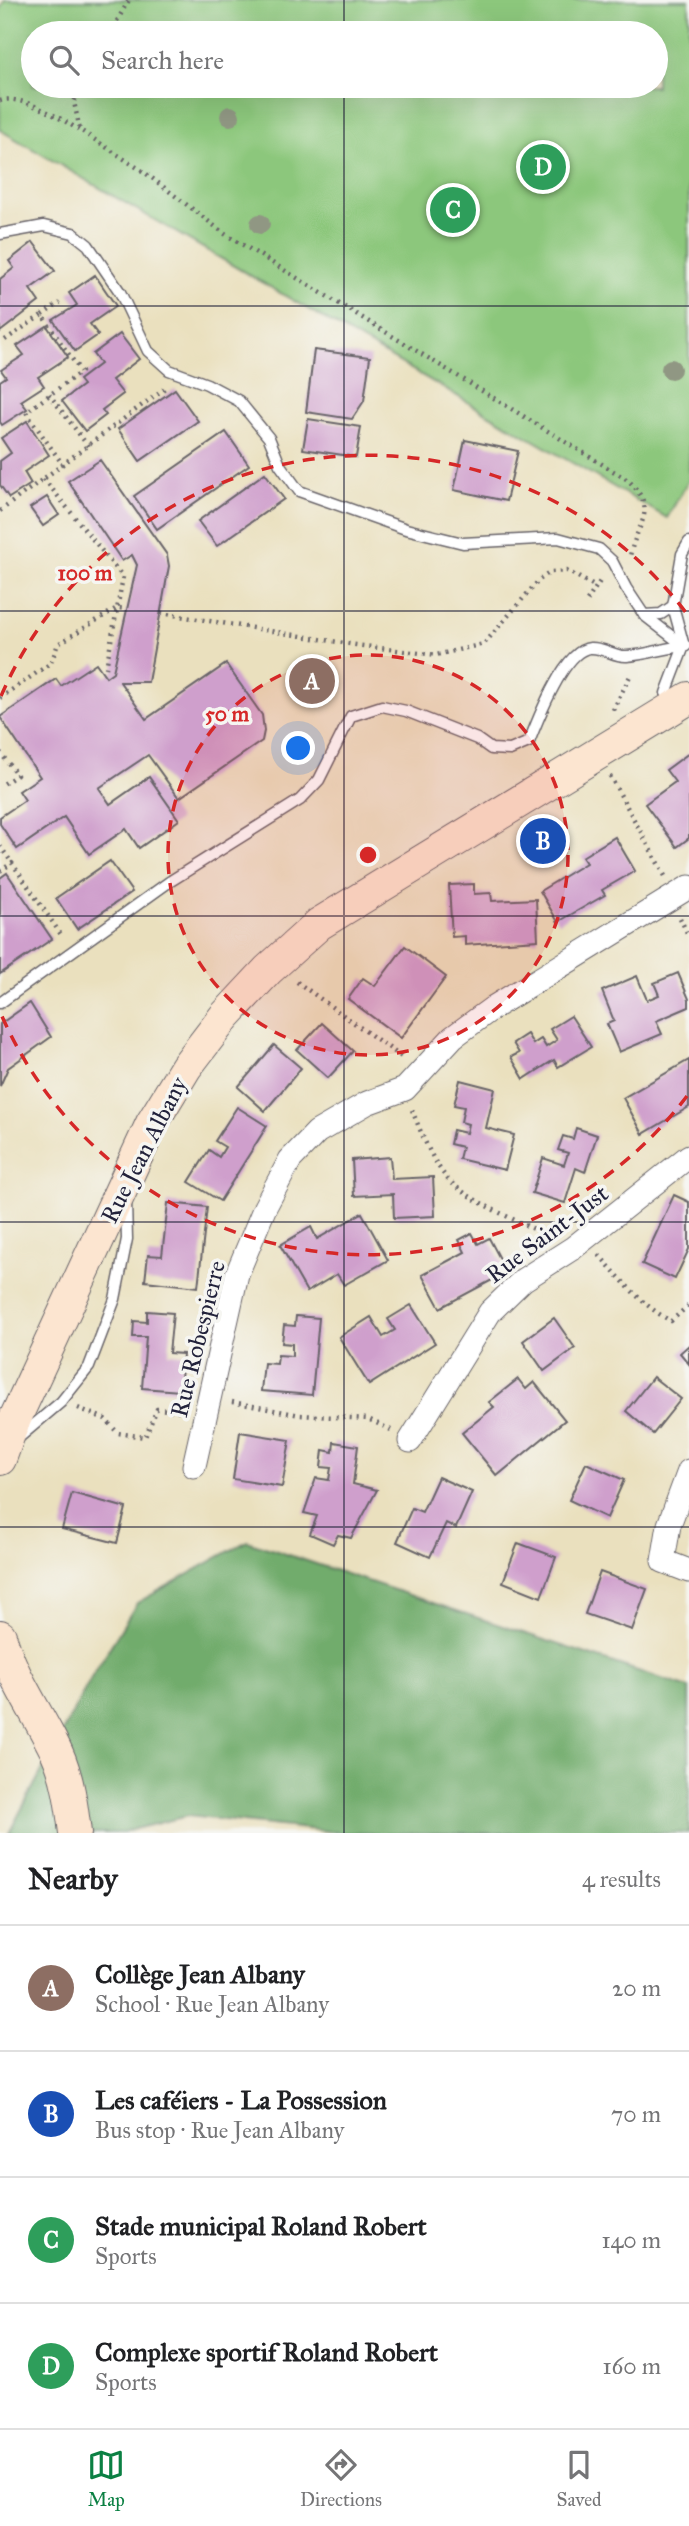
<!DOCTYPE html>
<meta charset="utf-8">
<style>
:root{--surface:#fff;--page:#f6f6f6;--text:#202124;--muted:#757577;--line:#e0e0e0;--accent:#0b8043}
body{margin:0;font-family:"IM FELL Great Primer",serif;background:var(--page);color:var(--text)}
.you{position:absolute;left:299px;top:749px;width:24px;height:24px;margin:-18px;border:5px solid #fff;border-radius:50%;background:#1a73e8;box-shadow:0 0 0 10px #1a73e833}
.badge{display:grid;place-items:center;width:46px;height:46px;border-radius:50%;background:var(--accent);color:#fff;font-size:23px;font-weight:700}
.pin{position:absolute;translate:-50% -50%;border:4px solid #fff;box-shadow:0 2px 7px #0006}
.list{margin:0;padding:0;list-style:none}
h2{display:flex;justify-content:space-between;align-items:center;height:91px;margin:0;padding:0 28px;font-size:30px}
h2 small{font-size:23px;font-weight:400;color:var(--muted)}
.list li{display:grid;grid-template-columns:46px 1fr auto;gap:21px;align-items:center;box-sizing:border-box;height:126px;padding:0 28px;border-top:2px solid var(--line)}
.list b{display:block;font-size:26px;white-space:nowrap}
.list p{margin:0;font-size:23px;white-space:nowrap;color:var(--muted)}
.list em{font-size:23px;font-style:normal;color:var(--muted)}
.icon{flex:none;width:38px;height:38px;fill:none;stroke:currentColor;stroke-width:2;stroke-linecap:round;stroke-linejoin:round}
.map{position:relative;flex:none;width:689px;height:1833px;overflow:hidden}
.search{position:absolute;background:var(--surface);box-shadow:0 7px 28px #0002;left:21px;right:21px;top:21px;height:77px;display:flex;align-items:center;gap:18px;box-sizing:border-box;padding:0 24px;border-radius:38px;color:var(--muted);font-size:26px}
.sheet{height:595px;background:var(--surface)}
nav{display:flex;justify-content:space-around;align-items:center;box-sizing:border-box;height:98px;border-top:2px solid var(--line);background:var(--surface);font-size:19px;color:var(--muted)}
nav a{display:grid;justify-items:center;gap:4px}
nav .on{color:var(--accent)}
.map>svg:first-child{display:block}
.green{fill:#8cc77c;stroke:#57745c;stroke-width:2;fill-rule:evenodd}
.forest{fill:#71ac6c;stroke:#4a6754;stroke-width:2}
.building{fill:#cf9fcc}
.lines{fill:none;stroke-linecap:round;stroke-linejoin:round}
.service-casing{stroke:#686469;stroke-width:13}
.minor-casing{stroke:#686469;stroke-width:25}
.secondary-casing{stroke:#686469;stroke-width:34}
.path{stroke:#686469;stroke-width:4.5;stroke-dasharray:2 5;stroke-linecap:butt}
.service{stroke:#fff;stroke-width:10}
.minor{stroke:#fff;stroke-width:23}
.secondary{stroke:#fce5d0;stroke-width:32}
.tree{fill:#909783}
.grid{fill:none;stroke:#22223b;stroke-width:2;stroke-opacity:0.55}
.ring{fill:none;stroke:#d62828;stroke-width:3.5;stroke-dasharray:12 9}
.labels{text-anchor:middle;stroke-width:7;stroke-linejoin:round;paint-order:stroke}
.street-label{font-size:24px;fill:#22223b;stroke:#f6f6f2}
.centre{fill:#d62828;stroke:#f6f6f2;stroke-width:3.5}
.ring-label{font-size:21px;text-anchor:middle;font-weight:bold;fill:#d62828;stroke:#f6f6f2;stroke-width:7;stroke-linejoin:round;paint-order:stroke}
</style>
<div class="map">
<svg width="689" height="1833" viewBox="0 0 689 1833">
<rect width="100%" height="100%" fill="#f6f6f2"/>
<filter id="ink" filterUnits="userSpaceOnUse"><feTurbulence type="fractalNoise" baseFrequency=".0143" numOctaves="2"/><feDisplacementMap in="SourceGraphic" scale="14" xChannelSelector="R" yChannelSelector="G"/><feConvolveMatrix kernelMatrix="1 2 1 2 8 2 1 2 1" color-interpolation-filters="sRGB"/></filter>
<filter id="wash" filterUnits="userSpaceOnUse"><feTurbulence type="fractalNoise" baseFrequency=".00686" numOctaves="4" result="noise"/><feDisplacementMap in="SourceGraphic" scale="28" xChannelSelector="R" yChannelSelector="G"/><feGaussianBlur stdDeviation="1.57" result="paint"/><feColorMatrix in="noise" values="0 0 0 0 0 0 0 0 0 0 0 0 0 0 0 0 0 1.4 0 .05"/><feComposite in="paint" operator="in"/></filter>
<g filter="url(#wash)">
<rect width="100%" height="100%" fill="#eae0be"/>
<!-- green -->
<path class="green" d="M5 0H689V480L667 518 0 130V9ZM33 33H656V86H33Z"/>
<!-- forest -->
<polygon class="forest" points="247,1541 689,1688 689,1833 345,1833 187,1816 119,1833 9,1833 91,1678 137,1603"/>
<g id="blocks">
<!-- building -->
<g class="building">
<polygon points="33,242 55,271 30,289 39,302 0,332 0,279 14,268 9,261"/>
<polygon points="95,275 116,306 90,324 98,335 75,351 53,320 77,305 69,293"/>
<polygon points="47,326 68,357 38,377 44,386 21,401 27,409 2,425 0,422 0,381 6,377 1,370 24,355 17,346"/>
<polygon points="120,334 139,359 112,380 123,394 102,410 106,415 85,431 62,401 83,385 79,380 100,364 93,354"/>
<polygon points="314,350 370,357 364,401 352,419 306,412"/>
<polygon points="175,389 198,421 140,461 118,429"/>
<polygon points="308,419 361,427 356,457 303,449"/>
<polygon points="27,421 49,455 24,472 31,484 9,498 0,485 0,461 11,453 1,438"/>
<polygon points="226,432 249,465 157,529 134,496"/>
<polygon points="465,440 518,451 506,501 454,490"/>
<polygon points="100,460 167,555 169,566 148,682 120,682 146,719 226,664 262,715 264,731 262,741 179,798 148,755 99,788 110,804 149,777 179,820 139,848 126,829 89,854 64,817 17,849 0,824 0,817 25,800 19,791 40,777 0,717 56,679 61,686 96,663 106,677 113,672 137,565 132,555 122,561 68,481"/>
<polygon points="265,473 284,499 217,546 198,521"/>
<polygon points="47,497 59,515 43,526 30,508"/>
<polygon points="689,753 689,838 677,847 645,804 675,782 666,770"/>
<polygon points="615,837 635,871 602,890 605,895 558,922 540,891 586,863 582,857"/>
<polygon points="110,861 132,892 77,929 56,898"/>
<polygon points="7,873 52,939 0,974 0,878"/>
<polygon points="474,884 474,894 491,893 492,901 536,899 538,940 465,945 465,936 452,937 449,885"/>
<polygon points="405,946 446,977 401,1038 348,999 363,978 375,986"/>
<polygon points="678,973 689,999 689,1007 656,1021 662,1034 619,1052 607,1024 614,1021 602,991 637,976 647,1000 659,995 654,983"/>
<polygon points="30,1003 51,1037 8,1068 0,1086 0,1024"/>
<polygon points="571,1016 591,1047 558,1067 554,1060 524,1079 511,1057 519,1053 513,1043 527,1034 533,1044 541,1039 546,1047 557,1040 550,1029"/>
<polygon points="322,1023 353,1051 328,1078 297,1050"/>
<polygon points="274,1045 301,1068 265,1111 238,1087"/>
<polygon points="689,1060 689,1107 643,1134 623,1098"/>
<polygon points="460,1080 495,1089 486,1128 514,1135 505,1170 459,1159 462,1147 450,1144 453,1130 466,1133 468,1124 461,1122 464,1107 454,1105"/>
<polygon points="237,1107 267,1126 220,1201 189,1182 209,1150 219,1157 225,1147 215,1141"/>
<polygon points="576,1128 597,1135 585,1172 576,1168 565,1203 532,1193 543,1158 564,1165 568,1153 558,1150 563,1136 573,1139"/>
<polygon points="390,1157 392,1179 433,1177 435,1216 394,1218 393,1194 354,1196 352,1160"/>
<polygon points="674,1195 689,1202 689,1249 675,1279 642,1264"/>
<polygon points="168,1203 207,1207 198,1287 145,1281 148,1255 162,1256"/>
<polygon points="362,1213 388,1260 344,1285 337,1274 307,1292 280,1245 311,1227 317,1239"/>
<polygon points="472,1233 478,1244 489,1238 507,1272 440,1308 422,1275 465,1252 459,1240"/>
<polygon points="411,1305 435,1343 369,1385 339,1337 371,1317 383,1337 395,1330 388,1319"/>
<polygon points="147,1311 173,1313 169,1353 183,1354 180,1391 142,1388 146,1337 133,1337 134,1321 147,1322"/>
<polygon points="296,1316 319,1318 312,1395 261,1391 264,1363 277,1364 278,1355 292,1356 292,1344 282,1343 284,1325 295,1326"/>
<polygon points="554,1318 575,1348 544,1371 523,1341"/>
<polygon points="689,1345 689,1364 680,1353"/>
<polygon points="653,1377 681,1399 653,1434 626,1411"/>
<polygon points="518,1379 526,1389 534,1382 565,1420 497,1476 462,1433 494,1407 489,1402"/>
<polygon points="240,1432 290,1440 282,1487 233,1479"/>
<polygon points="334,1442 358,1446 353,1484 377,1490 351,1538 338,1535 333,1544 310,1534 317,1516 304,1513 316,1478 329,1480 331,1468 321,1467 323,1450 333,1452"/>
<polygon points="586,1463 624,1480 607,1518 569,1500"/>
<polygon points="438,1477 472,1492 456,1528 446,1523 430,1557 397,1542 412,1508 422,1512"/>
<polygon points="72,1493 126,1508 117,1543 62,1529"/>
<polygon points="518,1543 556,1557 541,1597 503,1582"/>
<polygon points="600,1572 647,1589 632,1630 585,1614"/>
</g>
</g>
</g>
<g filter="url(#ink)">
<use href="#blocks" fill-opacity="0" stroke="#686469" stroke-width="2"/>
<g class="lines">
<!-- service casing -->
<g class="service-casing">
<g id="service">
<polyline points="0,234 44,226 73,233 88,245 120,292 148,351 169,370 207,384 239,401 269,438 280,465 299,491 406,529 463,543 558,538 599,549 612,561 626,588 644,615 684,646"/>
<polyline points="644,615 661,614 673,606"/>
<polyline points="666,693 684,646 673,606 682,554 689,542"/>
<path d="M0 1003 169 882 300 800 319 780 351 716 382 706 406 711 477 739 491 749 510 750 529 742C538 719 564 650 590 648 604 647 614 657 627 656 647 655 666 647 686 646"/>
<polyline points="16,1440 61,1402 89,1367 115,1299 127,1239 126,1202"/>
</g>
</g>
<!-- minor casing -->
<g class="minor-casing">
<g id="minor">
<polyline points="410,1441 490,1312 523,1280 573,1248 689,1156"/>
<polyline points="194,1466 237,1274 265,1207 290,1160 317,1132 367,1103 405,1089 453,1037 494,1007 689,887"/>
<polyline points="689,1471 669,1525 663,1561 689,1571"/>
</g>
</g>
<!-- secondary casing -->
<g class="secondary-casing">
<g id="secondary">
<polyline points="0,1459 13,1423 152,1123 186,1067 225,1016 268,970 319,924 689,698"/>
<path d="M0 1636C12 1678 38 1713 57 1753 68 1777 72 1807 75 1833"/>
</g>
</g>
<!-- path -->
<g class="path">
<polyline points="110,33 129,0"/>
<path d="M81 86 74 102 80 130 144 172 225 234 628 480C660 512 637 521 630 556"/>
<path d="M0 101C19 93 62 119 79 130"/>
<polyline points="42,315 60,303"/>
<polyline points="5,340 42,315 81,372 26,412 63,465"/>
<polyline points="49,394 88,446"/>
<polyline points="44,479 123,577 106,668"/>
<polyline points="0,511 165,388"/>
<polyline points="587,601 602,578"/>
<polyline points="161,613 356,645 436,655 484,644 539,580 551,572 567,571 596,587"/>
<polyline points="0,698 51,663 58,644 117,608 127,609"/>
<polyline points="613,710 631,674"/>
<polyline points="0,752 17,775 0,786"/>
<polyline points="610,776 665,876"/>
<polyline points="0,846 12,863"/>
<polyline points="0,871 12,863 62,936"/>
<polyline points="680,918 689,937"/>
<polyline points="297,982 403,1058"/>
<path d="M412 1110C421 1132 431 1159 446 1177 465 1200 521 1222 548 1236"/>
<path d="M599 1255C622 1280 641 1305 671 1321L689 1305"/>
<polyline points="232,1402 300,1415 368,1419 391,1430"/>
<polyline points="78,1408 105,1419 118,1433 145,1437 157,1409 181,1411"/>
</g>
<!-- service -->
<use href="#service" class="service"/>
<!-- minor -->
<use href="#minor" class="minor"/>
<!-- secondary -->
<use href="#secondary" class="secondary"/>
</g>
<!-- trees -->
<g class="tree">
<circle cx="230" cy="116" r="10"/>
<circle cx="260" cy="224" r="10"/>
<circle cx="671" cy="369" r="10"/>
</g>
</g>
<!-- grid -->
<path class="grid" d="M344 0V33M344 86V1833M0 306H689M0 611H689M0 916H689M0 1222H689M0 1527H689"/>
<!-- distance rings -->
<circle cx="368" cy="855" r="200" fill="#d62828" fill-opacity=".12"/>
<g class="ring">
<circle cx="368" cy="855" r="200"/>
<path d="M687 1096A400 400 0 0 1 1 1014M1 696A400 400 0 0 1 687 614"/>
</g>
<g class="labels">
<!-- street labels -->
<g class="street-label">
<text transform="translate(144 1150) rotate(-63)" y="8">Rue Jean Albany</text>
<text transform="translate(547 1234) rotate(-37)" y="8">Rue Saint-Just</text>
<text transform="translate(198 1339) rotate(-76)" y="8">Rue Robespierre</text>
</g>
</g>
<circle cx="368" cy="855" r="10" class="centre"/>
<g class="ring-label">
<text x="85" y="580">100 m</text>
<text x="227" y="721">50 m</text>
</g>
</svg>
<div class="you"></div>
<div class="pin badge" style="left:312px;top:681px;background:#8d6e63">A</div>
<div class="pin badge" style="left:543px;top:841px;background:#1a4fb4">B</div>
<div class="pin badge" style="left:453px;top:210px;background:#2e9e5b">C</div>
<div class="pin badge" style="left:543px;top:167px;background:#2e9e5b">D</div>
<div class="search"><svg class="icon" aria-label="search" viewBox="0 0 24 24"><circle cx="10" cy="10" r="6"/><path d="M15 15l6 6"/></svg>Search here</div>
</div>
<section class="sheet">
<h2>Nearby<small>4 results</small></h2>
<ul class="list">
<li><span class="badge" style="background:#8d6e63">A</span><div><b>Collège Jean Albany</b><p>School · Rue Jean Albany</p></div><em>20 m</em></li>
<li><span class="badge" style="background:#1a4fb4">B</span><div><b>Les caféiers - La Possession</b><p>Bus stop · Rue Jean Albany</p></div><em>70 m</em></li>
<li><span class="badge" style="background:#2e9e5b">C</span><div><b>Stade municipal Roland Robert</b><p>Sports</p></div><em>140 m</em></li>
<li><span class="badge" style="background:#2e9e5b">D</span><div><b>Complexe sportif Roland Robert</b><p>Sports</p></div><em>160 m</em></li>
</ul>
</section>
<nav>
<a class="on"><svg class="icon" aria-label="map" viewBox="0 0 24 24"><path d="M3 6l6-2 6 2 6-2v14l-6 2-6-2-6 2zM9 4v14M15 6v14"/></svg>Map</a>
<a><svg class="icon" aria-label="directions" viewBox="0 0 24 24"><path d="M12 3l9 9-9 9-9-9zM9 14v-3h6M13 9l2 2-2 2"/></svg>Directions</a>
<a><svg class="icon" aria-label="saved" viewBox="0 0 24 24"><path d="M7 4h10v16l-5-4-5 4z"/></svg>Saved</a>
</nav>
